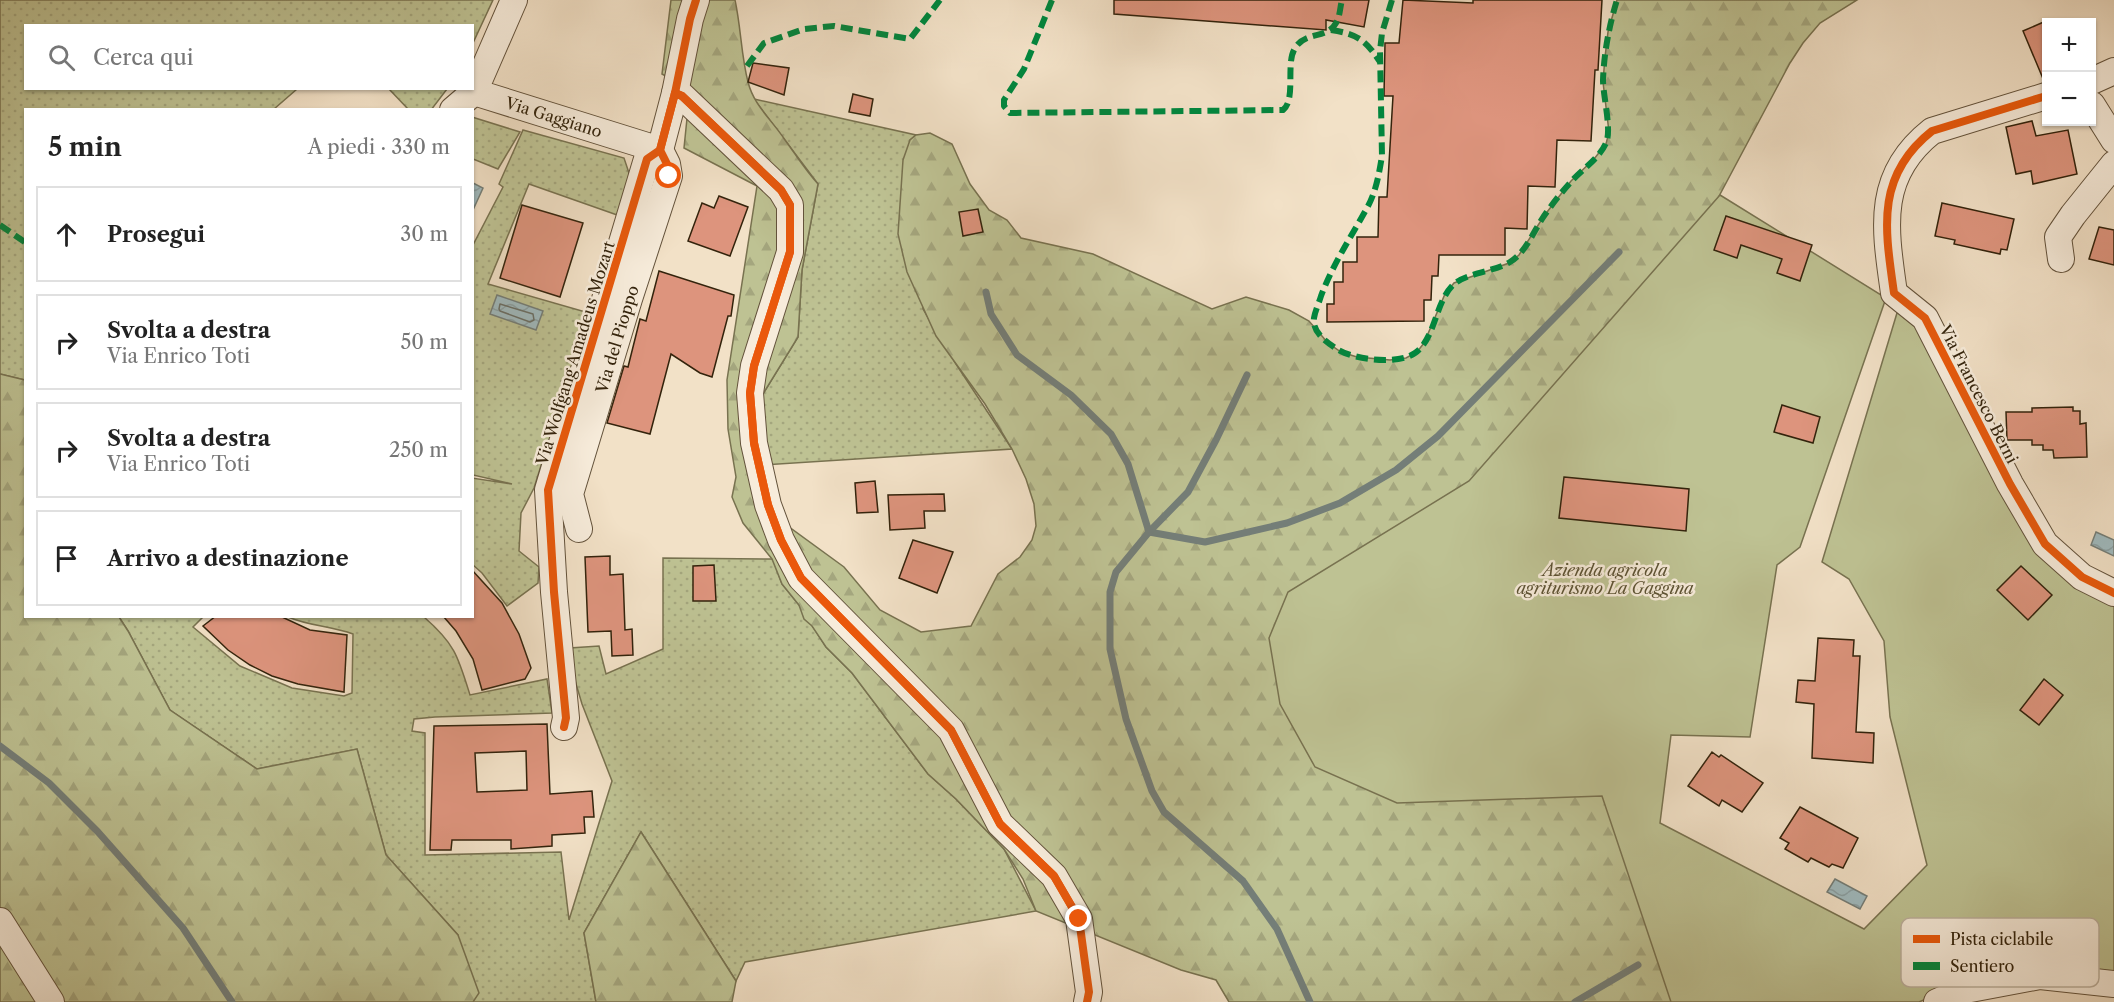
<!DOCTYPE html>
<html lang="it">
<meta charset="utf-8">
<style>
:root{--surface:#fff;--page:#f2f2f2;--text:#222;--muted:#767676;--line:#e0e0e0}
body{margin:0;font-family:"Libre Caslon Text",serif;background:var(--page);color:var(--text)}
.controls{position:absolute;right:18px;top:18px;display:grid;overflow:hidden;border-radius:0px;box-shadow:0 2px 4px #0004}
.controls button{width:54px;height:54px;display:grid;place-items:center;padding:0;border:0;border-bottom:2px solid var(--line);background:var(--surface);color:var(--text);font:30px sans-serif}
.stop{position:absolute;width:18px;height:18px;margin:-14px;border:4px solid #ea580c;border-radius:50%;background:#fff}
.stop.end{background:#ea580c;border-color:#fff;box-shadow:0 2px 6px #0008}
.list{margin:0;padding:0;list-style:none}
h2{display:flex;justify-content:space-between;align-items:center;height:78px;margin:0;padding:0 24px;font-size:26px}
h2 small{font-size:20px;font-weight:400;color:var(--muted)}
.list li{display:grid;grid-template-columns:39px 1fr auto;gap:18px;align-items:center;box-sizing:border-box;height:96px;margin:0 12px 12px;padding:0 12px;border:2px solid var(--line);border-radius:0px}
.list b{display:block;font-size:22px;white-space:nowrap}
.list p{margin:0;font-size:20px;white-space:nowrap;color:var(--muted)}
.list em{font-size:20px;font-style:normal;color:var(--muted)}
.icon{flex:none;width:33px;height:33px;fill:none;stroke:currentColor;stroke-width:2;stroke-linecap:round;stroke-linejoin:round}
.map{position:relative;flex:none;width:2114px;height:1002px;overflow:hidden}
.search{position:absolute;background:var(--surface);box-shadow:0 2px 4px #0004;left:24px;top:24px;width:450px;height:66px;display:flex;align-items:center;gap:15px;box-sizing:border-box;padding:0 21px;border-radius:0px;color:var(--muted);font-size:22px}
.panel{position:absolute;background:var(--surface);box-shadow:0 2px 4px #0004;left:24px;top:108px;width:450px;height:510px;border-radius:0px}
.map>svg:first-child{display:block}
.grass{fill:url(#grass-dots);stroke:#787250;stroke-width:1.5}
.forest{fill:url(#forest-firs);stroke:#787250;stroke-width:1.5}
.park{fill:#bec293;stroke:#787250;stroke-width:1.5}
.water{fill:url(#water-waves);stroke:#747e78;stroke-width:1.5}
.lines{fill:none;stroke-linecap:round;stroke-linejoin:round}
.shore{stroke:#6a6f66;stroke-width:1.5}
.stream{stroke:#747e78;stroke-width:7}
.building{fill:#dd947d;stroke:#33230c;stroke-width:1.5;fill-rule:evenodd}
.street-casing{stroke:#63523b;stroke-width:28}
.street{stroke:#f7ecdb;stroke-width:26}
.quiet{stroke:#00873e;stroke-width:6;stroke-dasharray:12 6;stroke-linecap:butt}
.cycleway-casing{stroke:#f7ecdb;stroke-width:11}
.cycleway{stroke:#e8590c;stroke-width:8}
.route{stroke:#ea580c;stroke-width:8}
.labels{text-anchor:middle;stroke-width:5;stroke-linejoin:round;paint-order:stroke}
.street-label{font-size:16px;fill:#33230c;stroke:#f7ecdb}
.park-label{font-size:16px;font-style:italic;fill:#5d5334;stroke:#f7ecdb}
.key{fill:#f7ecdb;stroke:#bcb09d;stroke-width:1.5}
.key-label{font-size:16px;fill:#33230c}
</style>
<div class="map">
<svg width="2114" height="1002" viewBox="0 0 2114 1002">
<defs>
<pattern id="grass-dots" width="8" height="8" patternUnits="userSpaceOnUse" patternTransform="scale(1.5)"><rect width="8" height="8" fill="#bec293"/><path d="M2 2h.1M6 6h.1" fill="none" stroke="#a4a67e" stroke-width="1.8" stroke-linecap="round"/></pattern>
<pattern id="forest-firs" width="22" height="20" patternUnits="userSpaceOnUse" patternTransform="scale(1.5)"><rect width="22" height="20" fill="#bec293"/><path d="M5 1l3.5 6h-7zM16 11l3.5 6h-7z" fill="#a4a67e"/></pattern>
<pattern id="water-waves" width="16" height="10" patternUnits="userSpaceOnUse" patternTransform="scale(1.5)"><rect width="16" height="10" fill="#a0bbc0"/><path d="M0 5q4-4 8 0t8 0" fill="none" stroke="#8aa0a4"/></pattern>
</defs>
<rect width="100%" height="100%" fill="#f2e1c7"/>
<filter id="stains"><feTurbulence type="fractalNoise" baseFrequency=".00333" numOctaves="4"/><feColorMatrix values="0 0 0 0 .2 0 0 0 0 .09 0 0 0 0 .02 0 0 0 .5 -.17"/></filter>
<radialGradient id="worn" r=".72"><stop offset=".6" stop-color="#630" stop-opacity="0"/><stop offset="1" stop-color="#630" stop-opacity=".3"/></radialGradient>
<!-- grass -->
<g class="grass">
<polygon points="0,0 493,0 473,43 472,26 26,26 26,88 297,89 274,109 26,110 25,380 0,374"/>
<polygon points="389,89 447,89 431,110 408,109"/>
<polygon points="754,99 916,135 910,140 923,309 956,364 1012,449 763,465 758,402 798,337 802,270 818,184"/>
<polygon points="472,117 520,132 498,169 473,159"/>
<polygon points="523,130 624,158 631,179 620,216 529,184 488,284 589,313 534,488 521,513 519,551 539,567 538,583 507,606 482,573 473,565 472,478 512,484 473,475 472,247 503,187 499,184"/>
<path d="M663 558 773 559 782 584 799 605 826 647 852 673 928 774 956 799 1004 849 1036 911 745 962 736 981 641 832 584 933 596 1002H453L458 935 386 855 357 749 257 769 170 710 128 631 119 617H203L193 627 240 666 292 688 344 696 352 693 353 634C331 626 309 626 288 617H424C455 644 458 656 470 695L547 679 552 713 435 717 414 719 412 731 425 733V855L561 852 569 920 612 781 582 704 571 667 570 648 599 646 606 674 663 649Z"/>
</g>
<!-- forest -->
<g class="forest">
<path d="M671 0H735C741 27 741 55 748 82 754 106 772 120 785 140 796 155 805 170 818 184L802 270 798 337 758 402 781 521 844 567 880 610 921 632 971 626 998 574 1020 557 1032 540 1036 526 1034 504 1026 479 1012 449 985 404 936 336 907 272 898 234 903 160 910 140 916 135 930 133 952 144 970 184 989 210 1007 220 1021 238 1093 254 1212 309 1246 297 1289 310 1309 321 1328 343 1341 352 1357 357 1390 360 1406 358 1417 352 1424 343 1445 294 1454 283 1509 263 1519 255 1544 216 1571 181 1594 159 1606 144 1609 132 1603 82 1605 57 1608 32 1617 0H1857L1820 23 1803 43 1790 63 1709 215 1590 765 1687 1002H1229L1216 980 1181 970 1036 911 1023 879 1004 849 956 799 928 774 852 673 826 647 812 626 804 619 799 605 782 584 772 559 743 523 732 497 736 477 728 429 727 380 757 186 684 148 690 89 662 74Z"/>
<polygon points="0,374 25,380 26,616 119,617 128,631 170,710 257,769 357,749 386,855 458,935 479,993 473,1002 0,1002"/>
<polygon points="641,832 736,981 732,1002 596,1002 584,933"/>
</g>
<!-- park -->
<polygon class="park" points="1720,195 1886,298 1800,547 1777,565 1750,737 1671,735 1660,823 1864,929 1927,865 1890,717 1884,641 1849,579 1822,562 1897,313 1910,310 2043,547 2114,600 2114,979 1965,983 1919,1002 1671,1002 1602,796 1397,803 1315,767 1280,704 1269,638 1288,592 1469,481"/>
<!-- water -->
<g class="water">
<polygon points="473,183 483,188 473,210"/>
<polygon points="497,295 543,311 536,330 490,314"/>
<polygon points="2096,532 2114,540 2114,556 2091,545"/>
<polygon points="1835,879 1867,896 1860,909 1827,892"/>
</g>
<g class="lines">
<!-- shore -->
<polygon class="shore" points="500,304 533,314 534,320 530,322 500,311 499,309"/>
<!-- stream -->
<g class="stream">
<polyline points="986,292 991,314 1017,355 1071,395 1111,434 1128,464 1149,532 1205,542 1287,523 1340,503 1396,470 1438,436 1619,252"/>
<polyline points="1247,375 1216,440 1188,492 1149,532 1116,572 1110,592 1110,649 1126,719 1152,791 1164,812 1243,881 1277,929 1310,1002"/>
<polyline points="0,746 49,783 98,832 183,928 232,1002"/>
<polyline points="1575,1002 1638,965"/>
</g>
</g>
<!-- building -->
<g class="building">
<polygon points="1114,0 1369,0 1364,27 1326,20 1326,30 1114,14"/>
<polygon points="1403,0 1473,3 1473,0 1602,0 1598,70 1595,70 1591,141 1557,140 1555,187 1528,186 1527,229 1505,228 1505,255 1439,255 1438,276 1432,276 1431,300 1424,300 1424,321 1327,322 1327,304 1334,304 1334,282 1343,282 1343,262 1357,262 1357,237 1378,237 1379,197 1387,197 1393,96 1384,96 1385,43 1399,43"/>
<polygon points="2046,21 2046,81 2044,81 2023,31"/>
<polygon points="753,63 789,68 784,95 748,82"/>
<polygon points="853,94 873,99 870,116 849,112"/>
<polygon points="2032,121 2036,136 2068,130 2077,174 2033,184 2031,171 2016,174 2006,127"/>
<polygon points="719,196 748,207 730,256 688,241 702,203 714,208"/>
<polygon points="1942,203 2014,219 2007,250 2001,249 2000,254 1954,244 1955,240 1935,236"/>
<polygon points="522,205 583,223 560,297 500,278"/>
<polygon points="978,209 983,232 963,236 959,212"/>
<polygon points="1726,216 1812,245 1800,281 1777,273 1782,259 1741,245 1737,258 1714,250"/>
<polygon points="2099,227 2114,230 2114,265 2089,259"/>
<polygon points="659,271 734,295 731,316 728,316 712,377 700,373 671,354 650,434 607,423 624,366 628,367 640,319 646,321"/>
<polygon points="1782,405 1820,417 1813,443 1774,432"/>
<polygon points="2073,407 2073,411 2080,411 2080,424 2086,423 2087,457 2054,458 2053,450 2043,450 2043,445 2032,445 2032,440 2007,440 2006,412 2032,412 2032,408"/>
<polygon points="1564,477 1689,489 1686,531 1559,518"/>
<polygon points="875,481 878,512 857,513 855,483"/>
<polygon points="944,494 945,511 924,511 925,528 890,530 888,495"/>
<polygon points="913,540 953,552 937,593 899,578"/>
<polygon points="610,556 610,575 623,574 625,630 632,629 633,655 612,656 611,631 588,632 585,557"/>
<polygon points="714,565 716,601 693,601 693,566"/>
<polygon points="2021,566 2052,595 2028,620 1997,590"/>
<polygon points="472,570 502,603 519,634 531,668 525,679 482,690 473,659 456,631 443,616 472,616"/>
<polygon points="216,616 280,616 310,630 347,635 344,692 298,684 272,676 250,665 228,650 203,626"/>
<polygon points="1818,638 1854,640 1853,656 1860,656 1856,732 1874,733 1873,763 1812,758 1814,704 1796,702 1798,680 1815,681"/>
<polygon points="2044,679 2063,695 2039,725 2020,710"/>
<path d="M547 724 550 794 592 791 594 817H584L585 833 552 835V846L511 849V840H452L451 850H430L434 726ZM526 751 527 790 477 792 475 753Z"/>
<polygon points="1712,752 1719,757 1721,755 1763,783 1742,812 1722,800 1719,806 1688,786"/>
<polygon points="1800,807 1858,838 1843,868 1832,864 1829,867 1811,858 1808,862 1785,849 1789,843 1780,838"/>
</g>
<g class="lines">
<!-- street casing -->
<g class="street-casing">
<g id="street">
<path id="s1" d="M514 0 474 92 660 150"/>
<polyline points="2092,81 2114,71"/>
<polyline points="675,93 682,96 781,190 790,205 790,252 754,366 750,393 754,443 768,505 781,540 801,578 951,730 1000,824 1054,876 1079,919 1089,992 1087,1002"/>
<path d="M2046 96 1932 131C1875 176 1885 229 1894 293L1925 318 2010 484 2045 544 2082 577 2114 593"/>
<polyline points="2092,105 2114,140"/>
<polyline points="453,110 474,92"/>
<polyline points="2061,259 2058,237 2073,215 2114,164"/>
<path id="s2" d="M579 529 570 494 629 299 669 176 667 164 660 150"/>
<polyline points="564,727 566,718 554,592 548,490 647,159 660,150 675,93 690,19 696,0"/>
<polyline points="0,921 51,1002"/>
<polyline points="1937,1002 1965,990 2040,976 2114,984"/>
</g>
</g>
<!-- street -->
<use href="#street" class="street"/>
<!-- quiet -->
<g class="quiet">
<path d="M1052 0 1024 69 1004 100V106L1010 113 1283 110C1296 100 1286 65 1294 50 1304 30 1327 40 1336 23 1340 17 1340 7 1342 0"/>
<path d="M1392 0 1382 33 1380 51 1382 156C1379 174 1376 192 1367 208 1351 237 1333 264 1321 296 1319 303 1315 311 1314 318 1312 332 1326 342 1337 349 1354 360 1398 365 1415 353 1435 339 1435 304 1452 286 1464 273 1494 272 1510 262 1525 253 1533 233 1542 219 1550 207 1560 194 1570 183 1581 170 1599 159 1606 143 1612 130 1603 96 1603 80 1604 53 1609 26 1617 0"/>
<path d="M1331 30C1357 34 1366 40 1380 62"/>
<polyline points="747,66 764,43 804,29 834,26 910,39 940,0"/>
<polyline points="0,225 26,243"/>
</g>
<!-- cycleway casing -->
<g class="cycleway-casing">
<g id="cycleway">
<polyline points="675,93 682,96 781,190 790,205 790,252 754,366 750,393 754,443 768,505 781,540 801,578 951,730 1000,824 1054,876 1079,919 1089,992 1087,1002"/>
<path d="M2046 96 1932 131C1875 176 1885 229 1894 293L1925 318 2010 484 2045 544 2082 577 2114 593"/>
<polyline points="564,727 566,718 554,592 548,490 647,159 660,150 675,93 690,19 696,0"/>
</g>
</g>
<!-- cycleway -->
<use href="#cycleway" class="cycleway"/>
</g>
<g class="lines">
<!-- route -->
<polyline class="route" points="669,176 667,164 660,150 675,93 682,96 781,190 790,205 790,252 754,366 750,393 754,443 768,505 781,540 801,578 951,730 1000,824 1054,876 1079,919"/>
</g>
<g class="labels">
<!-- street labels -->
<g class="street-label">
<text dy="6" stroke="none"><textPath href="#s1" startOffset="184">Via Gaggiano</textPath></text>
<text dy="6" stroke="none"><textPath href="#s2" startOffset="198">Via del Pioppo</textPath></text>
<text transform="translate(575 353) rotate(-73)" y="6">Via Wolfgang Amadeus Mozart</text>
<text transform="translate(1979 394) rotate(63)" y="6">Via Francesco Berni</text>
</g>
<!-- park labels -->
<g class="park-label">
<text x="1605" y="576">Azienda agricola<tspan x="1605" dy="18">agriturismo La Gaggina</tspan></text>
</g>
</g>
<!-- legend -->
<rect x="1901" y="918" width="198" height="69" rx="9" class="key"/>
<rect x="1913" y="935" width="27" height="8" fill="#e8590c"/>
<rect x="1913" y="962" width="27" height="8" fill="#00873e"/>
<g class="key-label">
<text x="1950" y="945">Pista ciclabile</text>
<text x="1950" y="972">Sentiero</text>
</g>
<rect width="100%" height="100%" filter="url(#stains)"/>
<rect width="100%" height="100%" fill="url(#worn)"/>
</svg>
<div class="controls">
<button>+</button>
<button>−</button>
</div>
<div class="stop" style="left:669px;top:176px"></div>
<div class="stop end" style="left:1079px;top:919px"></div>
<div class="search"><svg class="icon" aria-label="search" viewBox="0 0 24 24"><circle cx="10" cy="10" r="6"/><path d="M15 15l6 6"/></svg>Cerca qui</div>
<section class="panel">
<h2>5 min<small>A piedi · 330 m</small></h2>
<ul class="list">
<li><svg class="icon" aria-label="ahead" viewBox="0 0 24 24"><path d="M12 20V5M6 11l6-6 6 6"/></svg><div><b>Prosegui</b></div><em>30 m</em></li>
<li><svg class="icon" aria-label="right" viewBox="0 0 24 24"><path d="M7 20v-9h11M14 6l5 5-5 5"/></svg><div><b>Svolta a destra</b><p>Via Enrico Toti</p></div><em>50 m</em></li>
<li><svg class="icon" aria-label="right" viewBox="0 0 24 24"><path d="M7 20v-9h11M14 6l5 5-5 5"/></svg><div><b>Svolta a destra</b><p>Via Enrico Toti</p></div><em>250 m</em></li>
<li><svg class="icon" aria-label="arrive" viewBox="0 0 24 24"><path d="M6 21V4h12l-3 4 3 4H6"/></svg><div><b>Arrivo a destinazione</b></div></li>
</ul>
</section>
</div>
